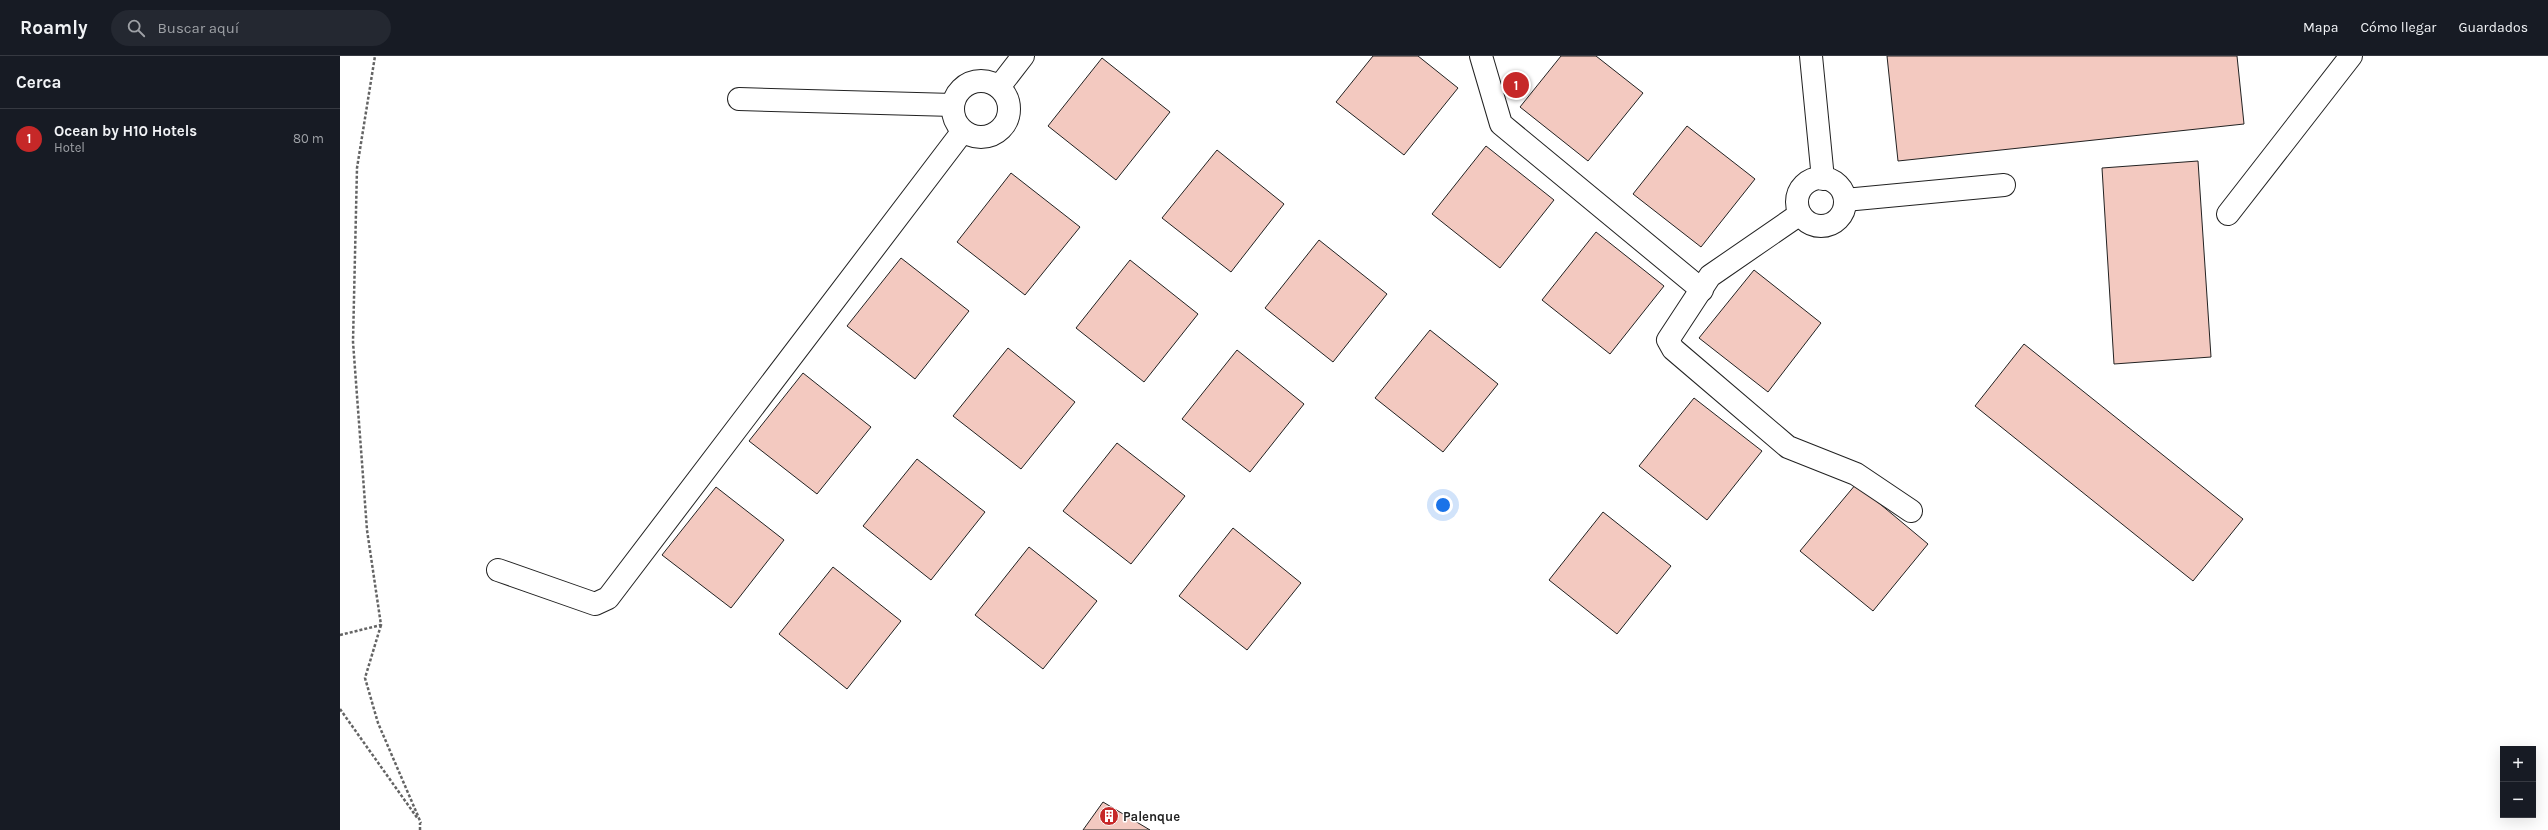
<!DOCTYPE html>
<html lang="es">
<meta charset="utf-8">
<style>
:root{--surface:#171b24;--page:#242831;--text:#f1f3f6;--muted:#9ea1a6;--line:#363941;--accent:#c62828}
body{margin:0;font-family:Karla,sans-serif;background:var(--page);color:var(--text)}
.controls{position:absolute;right:12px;bottom:12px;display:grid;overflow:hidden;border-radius:0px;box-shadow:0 4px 16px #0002}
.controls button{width:36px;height:36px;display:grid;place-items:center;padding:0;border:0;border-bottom:1px solid var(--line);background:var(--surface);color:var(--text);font:20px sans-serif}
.you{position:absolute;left:1103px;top:449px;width:14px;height:14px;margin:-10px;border:3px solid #fff;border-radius:50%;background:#1a73e8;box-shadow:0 0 0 6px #1a73e833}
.badge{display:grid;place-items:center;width:26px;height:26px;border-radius:50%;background:var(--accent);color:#fff;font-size:13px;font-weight:700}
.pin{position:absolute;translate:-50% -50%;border:2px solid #fff;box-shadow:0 1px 4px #0006}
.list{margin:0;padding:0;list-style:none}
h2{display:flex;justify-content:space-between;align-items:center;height:52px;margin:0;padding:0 16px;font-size:17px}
h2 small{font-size:13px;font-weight:400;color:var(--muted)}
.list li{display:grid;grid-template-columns:26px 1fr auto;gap:12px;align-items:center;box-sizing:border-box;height:60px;padding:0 16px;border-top:1px solid var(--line)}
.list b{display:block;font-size:15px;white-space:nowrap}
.list p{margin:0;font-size:13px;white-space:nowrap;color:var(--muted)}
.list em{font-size:13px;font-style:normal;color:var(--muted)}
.icon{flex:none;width:22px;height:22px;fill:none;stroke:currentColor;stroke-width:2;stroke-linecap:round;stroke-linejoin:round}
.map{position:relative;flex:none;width:2208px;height:774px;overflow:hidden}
header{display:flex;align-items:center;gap:24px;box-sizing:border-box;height:56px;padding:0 20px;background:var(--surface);border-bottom:1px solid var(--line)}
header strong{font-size:19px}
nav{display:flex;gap:22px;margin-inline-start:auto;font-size:14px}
.search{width:280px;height:36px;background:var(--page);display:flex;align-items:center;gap:10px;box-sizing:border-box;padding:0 14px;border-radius:22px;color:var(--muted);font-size:15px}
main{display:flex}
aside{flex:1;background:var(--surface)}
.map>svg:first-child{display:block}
.building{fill:#f3c9c0;stroke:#222}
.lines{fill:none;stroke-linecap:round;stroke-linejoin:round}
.minor-casing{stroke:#222;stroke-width:24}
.path{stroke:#646464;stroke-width:2.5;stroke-dasharray:3 2;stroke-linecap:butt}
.minor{stroke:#fff;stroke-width:22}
.labels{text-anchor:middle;stroke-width:3;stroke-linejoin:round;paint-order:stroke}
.poi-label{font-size:13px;font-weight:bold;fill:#222;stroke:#fff;text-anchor:start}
</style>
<header>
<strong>Roamly</strong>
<div class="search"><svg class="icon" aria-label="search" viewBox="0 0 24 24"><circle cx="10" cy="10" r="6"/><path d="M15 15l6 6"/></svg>Buscar aquí</div>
<nav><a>Mapa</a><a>Cómo llegar</a><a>Guardados</a></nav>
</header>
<main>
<aside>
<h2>Cerca<small></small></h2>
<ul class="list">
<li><span class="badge">1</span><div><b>Ocean by H10 Hotels</b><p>Hotel</p></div><em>80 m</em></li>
</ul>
</aside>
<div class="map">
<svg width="2208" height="774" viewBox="0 0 2208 774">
<rect width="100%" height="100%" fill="#fff"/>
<!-- building -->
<g class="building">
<polygon points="1033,0 1078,0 1118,32 1064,99 996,46"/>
<polygon points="1221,0 1256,0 1303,37 1248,105 1180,51"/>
<polygon points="1547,0 1897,0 1904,68 1558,105"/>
<polygon points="762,2 830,56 776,124 708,70"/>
<polygon points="1347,70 1415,123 1361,191 1293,138"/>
<polygon points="1146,90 1214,144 1160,212 1092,158"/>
<polygon points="877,94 944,148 891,216 822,162"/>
<polygon points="1858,105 1871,301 1774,308 1762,112"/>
<polygon points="671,117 740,171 685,239 617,186"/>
<polygon points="1256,176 1324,230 1270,298 1202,244"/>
<polygon points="979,184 1047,238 993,306 925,252"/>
<polygon points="561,202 629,255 575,323 507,270"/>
<polygon points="790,204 858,258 804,326 736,272"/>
<polygon points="1414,214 1481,267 1428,336 1359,282"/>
<polygon points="1090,274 1158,328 1103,396 1035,342"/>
<polygon points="1684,288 1903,463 1853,525 1635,350"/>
<polygon points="668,292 735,346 681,413 613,360"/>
<polygon points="897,294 964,348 910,416 842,363"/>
<polygon points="463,317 531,371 477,438 409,385"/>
<polygon points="1354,342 1422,395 1367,464 1299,410"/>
<polygon points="777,387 845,440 791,508 723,455"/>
<polygon points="577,403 645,456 591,524 523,470"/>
<polygon points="1516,428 1588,488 1533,555 1460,495"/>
<polygon points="376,431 444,484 391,552 322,499"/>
<polygon points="1263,456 1331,510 1277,578 1209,524"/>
<polygon points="893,472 961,527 907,594 839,540"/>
<polygon points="689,491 757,545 703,613 635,559"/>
<polygon points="493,511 561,565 507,633 439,578"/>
<polygon points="763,746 810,774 743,774"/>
</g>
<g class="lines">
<!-- minor casing -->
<g class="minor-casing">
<g id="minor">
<polyline points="1141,0 1161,68 1362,234"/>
<polyline points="1471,0 1483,123"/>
<circle cx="641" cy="53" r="28"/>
<polyline points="659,31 683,0"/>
<polyline points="399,43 613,49"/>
<circle cx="1481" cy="146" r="24"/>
<polyline points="1505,144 1664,129"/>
<polyline points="1460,158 1370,220 1328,284 1333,293 1448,391 1516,418 1571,455"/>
<polyline points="1888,158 2011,0"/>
<polyline points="158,514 255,548 268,542 623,75"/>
</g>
</g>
<!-- path -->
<g class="path">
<polyline points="41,569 25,622 38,667 81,767"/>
<polyline points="0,579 41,569 27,474 13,286 17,112 35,0"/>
<polyline points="0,653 78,763"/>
<polyline points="80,774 80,767"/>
</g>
<!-- minor -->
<use href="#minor" class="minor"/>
</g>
<!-- icons -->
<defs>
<g id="building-disc" transform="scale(1)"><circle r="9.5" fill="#c62828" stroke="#fff"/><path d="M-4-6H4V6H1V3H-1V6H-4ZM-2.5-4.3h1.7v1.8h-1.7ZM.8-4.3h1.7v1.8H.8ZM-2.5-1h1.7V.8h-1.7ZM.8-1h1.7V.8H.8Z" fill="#fff"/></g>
</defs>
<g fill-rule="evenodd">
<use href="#building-disc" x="769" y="760"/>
</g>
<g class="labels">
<!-- poi labels -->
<g class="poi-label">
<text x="783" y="765">Palenque</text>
</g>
</g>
</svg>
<div class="controls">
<button>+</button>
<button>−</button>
</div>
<div class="you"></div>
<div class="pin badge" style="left:1176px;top:29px">1</div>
</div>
</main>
